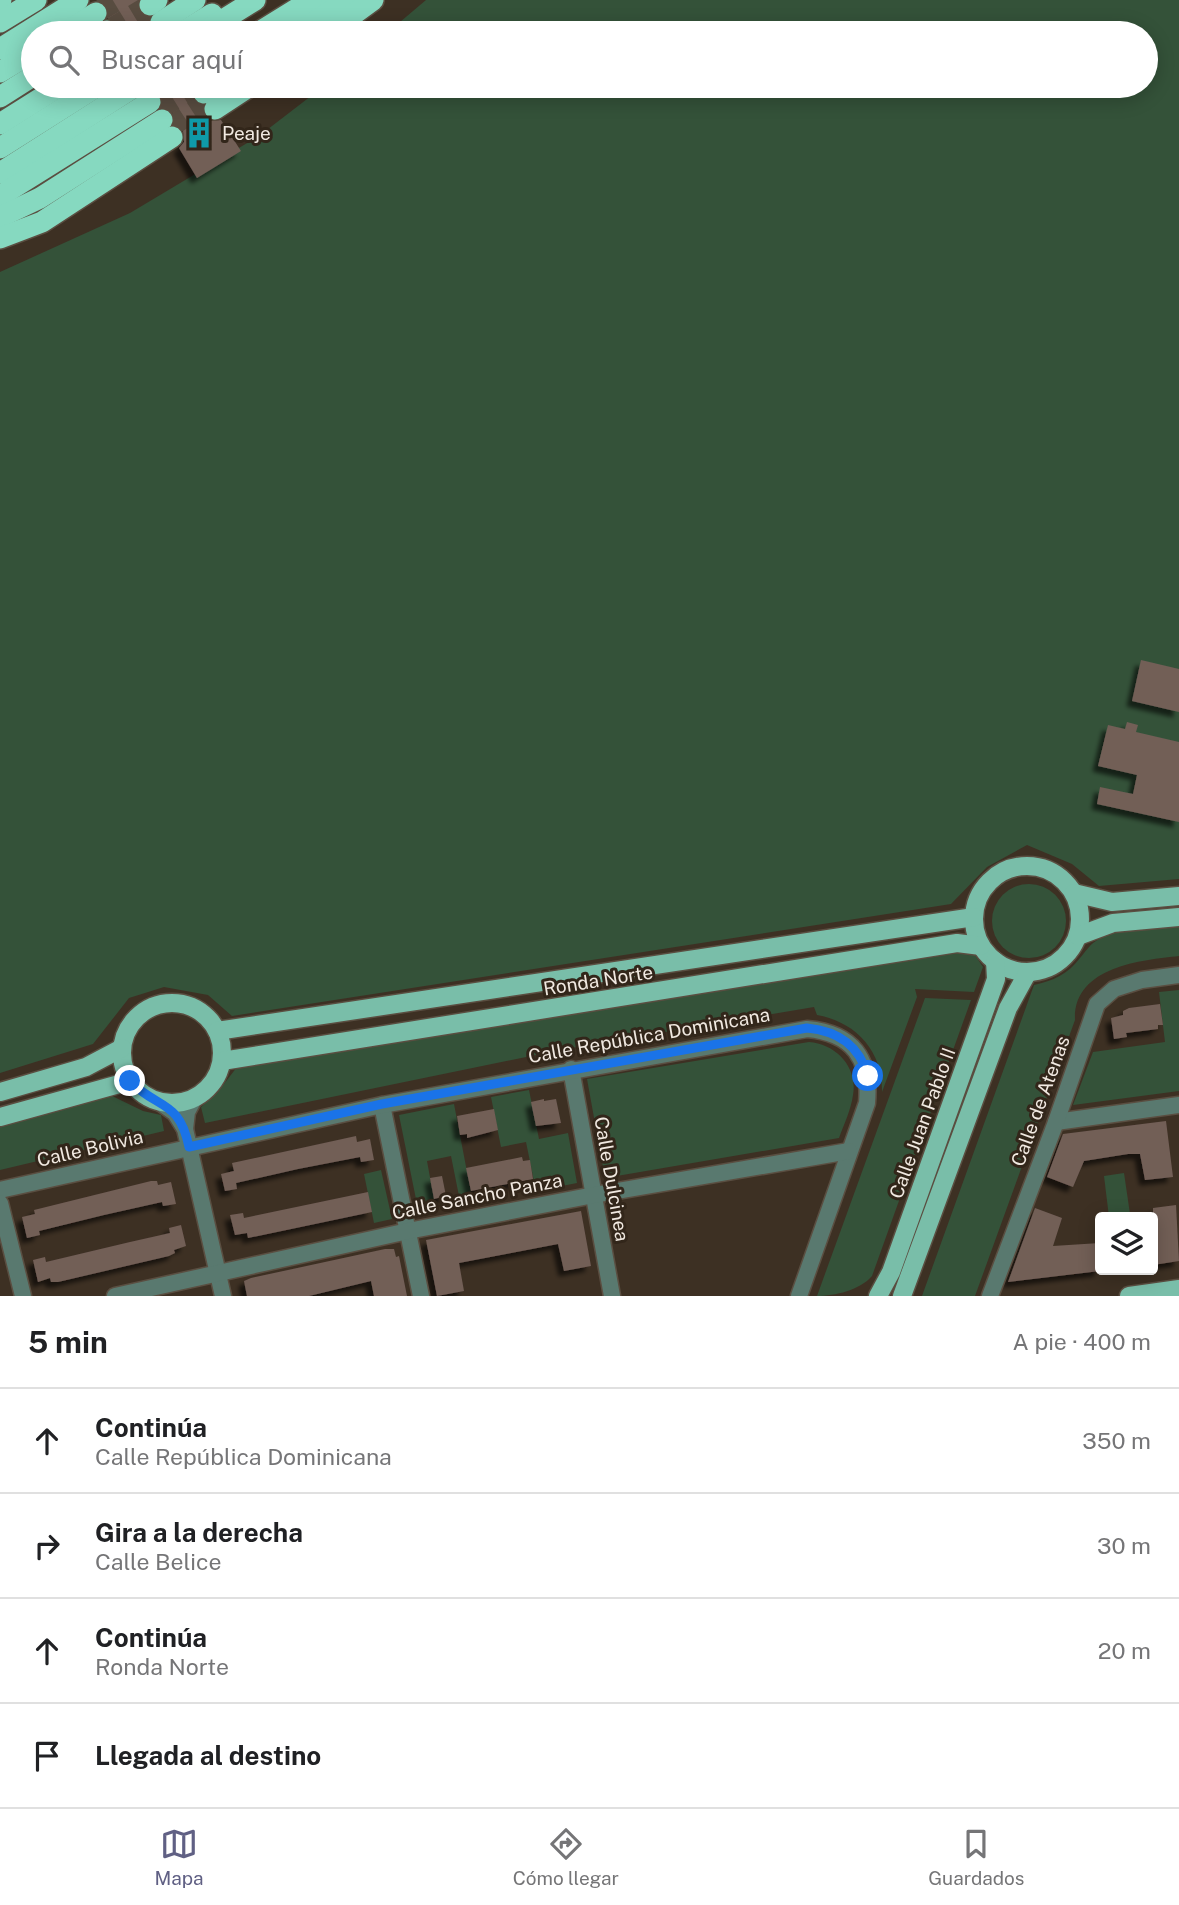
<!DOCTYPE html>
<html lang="es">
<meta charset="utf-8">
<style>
:root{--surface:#fff;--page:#f2f2f2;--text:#202124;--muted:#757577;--line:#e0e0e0;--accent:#606084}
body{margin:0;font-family:"Public Sans",sans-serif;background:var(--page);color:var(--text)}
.controls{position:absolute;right:21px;bottom:21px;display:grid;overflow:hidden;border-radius:7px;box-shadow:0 4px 18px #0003}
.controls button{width:63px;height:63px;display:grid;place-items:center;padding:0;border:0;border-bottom:2px solid var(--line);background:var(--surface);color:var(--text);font:35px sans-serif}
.stop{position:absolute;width:21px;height:21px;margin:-16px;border:5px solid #1a73e8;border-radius:50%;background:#fff}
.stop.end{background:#1a73e8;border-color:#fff;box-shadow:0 2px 7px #0008}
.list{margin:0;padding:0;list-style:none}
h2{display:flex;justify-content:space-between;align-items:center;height:91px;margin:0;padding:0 28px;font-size:30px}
h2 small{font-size:23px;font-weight:400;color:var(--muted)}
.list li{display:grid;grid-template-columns:46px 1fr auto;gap:21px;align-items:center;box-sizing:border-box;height:105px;padding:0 28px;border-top:2px solid var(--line)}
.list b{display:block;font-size:26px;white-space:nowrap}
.list p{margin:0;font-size:23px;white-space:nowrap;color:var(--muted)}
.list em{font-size:23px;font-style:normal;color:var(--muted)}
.icon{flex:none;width:38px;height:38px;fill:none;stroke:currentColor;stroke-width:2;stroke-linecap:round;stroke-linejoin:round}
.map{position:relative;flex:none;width:1179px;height:1296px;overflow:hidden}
.search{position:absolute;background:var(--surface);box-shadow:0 4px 18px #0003;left:21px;right:21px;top:21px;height:77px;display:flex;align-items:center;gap:18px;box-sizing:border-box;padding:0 24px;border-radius:38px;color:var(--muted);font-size:26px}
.sheet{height:511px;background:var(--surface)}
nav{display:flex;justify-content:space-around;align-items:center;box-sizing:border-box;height:98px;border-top:2px solid var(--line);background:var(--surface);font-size:19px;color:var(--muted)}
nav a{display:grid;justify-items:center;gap:4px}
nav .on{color:var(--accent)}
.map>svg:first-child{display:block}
.green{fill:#345239}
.building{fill:#725e57;filter:url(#shadow)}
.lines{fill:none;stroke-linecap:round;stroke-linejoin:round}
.highway-tunnel{stroke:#584c40;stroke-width:21;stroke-dasharray:21 10;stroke-linecap:butt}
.minor-casing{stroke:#5a4e41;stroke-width:19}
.major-casing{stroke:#5a4e41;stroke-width:21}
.highway-casing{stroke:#5a4e41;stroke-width:24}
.minor{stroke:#59796f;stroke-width:16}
.major{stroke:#79bea9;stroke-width:18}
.highway{stroke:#86d9c0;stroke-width:21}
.route{stroke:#1a73e8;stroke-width:9}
.labels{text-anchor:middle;stroke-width:6;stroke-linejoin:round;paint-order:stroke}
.poi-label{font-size:19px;fill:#f1e9e1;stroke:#32261a;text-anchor:start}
.street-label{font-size:19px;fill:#f1e9e1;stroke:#32261a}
</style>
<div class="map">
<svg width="1179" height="1296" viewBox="0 0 1179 1296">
<defs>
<filter id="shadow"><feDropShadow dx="-5.5" dy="5.5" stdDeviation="2" flood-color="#0009"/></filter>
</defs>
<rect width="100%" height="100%" fill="#3d3023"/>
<!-- green -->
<g class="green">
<polygon points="426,0 1179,0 1179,879 1099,886 1072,864 1027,845 987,867 951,904 232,1016 208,995 164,987 129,998 93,1044 0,1073 0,272 130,213 259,136 324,86 1146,86 1146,33 387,33"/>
<circle cx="1029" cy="921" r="37"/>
<path d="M1179 927V956C1141 960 1073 967 1075 1020L975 1296H922L1034 985C1053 981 1068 974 1080 958 1086 951 1090 944 1099 939 1118 927 1157 929 1179 927Z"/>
<path d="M963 952 975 955 983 967 974 992 915 989 917 997 882 1092C883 1051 856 1022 817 1015L814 1007 565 1049 205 1123 201 1107 217 1093 237 1067 368 1043Z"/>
<polygon points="1179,990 1179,1091 1073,1105 1093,1052 1165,1042 1159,992"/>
<path d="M925 998 971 1000 872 1276C860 1290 835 1296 817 1296Z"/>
<path d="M809 1042C836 1044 858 1067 853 1095 851 1110 844 1124 839 1138L605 1178 587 1079Z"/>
<polygon points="529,1090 539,1139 568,1133 577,1183 536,1191 526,1142 501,1147 491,1097"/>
<polygon points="110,1095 143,1111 161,1115 164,1131 0,1170 0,1123"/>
<polygon points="454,1104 473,1203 461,1206 451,1156 427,1161 436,1210 419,1214 399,1115"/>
<polygon points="381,1170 392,1219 374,1223 364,1174"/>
<polygon points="1124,1173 1130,1214 1109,1217 1104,1176"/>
</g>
<!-- building -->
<g class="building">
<polygon points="97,0 138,0 139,12 149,18 150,29 154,33 120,33 118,25 108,18 107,6"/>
<polygon points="149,86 193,86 191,93 193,99 203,106 204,117 210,121 221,120 241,151 197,178 179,148 184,142 183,130 174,124 173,112 162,107 161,94 156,90 148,89"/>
<polygon points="1141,660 1179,669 1179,712 1132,701"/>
<polygon points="1127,722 1138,725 1136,732 1179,742 1179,822 1097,804 1100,787 1133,794 1137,775 1098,766 1108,725 1125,729"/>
<polygon points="1160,1004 1163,1025 1158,1025 1158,1029 1126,1033 1127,1037 1114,1039 1111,1018 1123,1015 1123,1011 1129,1008"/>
<polygon points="544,1099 544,1101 556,1099 561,1123 536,1126 531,1102"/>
<polygon points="494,1109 498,1130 467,1138 467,1134 460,1135 457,1116"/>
<polygon points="1166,1121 1173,1177 1145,1180 1140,1154 1128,1154 1084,1161 1073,1187 1047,1177 1063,1134"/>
<polygon points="356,1136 357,1142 370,1139 374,1160 361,1162 360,1157 298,1169 236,1183 237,1189 225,1191 221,1174 234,1171 232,1163"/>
<polygon points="522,1157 523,1161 530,1160 533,1179 471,1191 466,1168"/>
<polygon points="442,1176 446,1196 434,1199 430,1178"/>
<polygon points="151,1181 157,1181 158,1185 171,1182 176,1204 163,1206 162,1202 104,1215 39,1231 40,1235 27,1238 22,1217 35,1214 34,1210"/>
<polygon points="368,1192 372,1212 248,1238 247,1233 235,1235 230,1215 243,1213 244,1218"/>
<polygon points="1176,1205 1179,1261 1153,1265 1153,1208"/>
<polygon points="1035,1208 1062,1218 1053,1246 1100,1243 1100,1271 1008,1282"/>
<polygon points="581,1211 591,1266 564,1271 558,1244 459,1263 464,1291 437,1296 426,1240"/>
<polygon points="181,1225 186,1246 174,1250 175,1253 169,1256 58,1282 51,1282 50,1278 38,1282 33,1260 45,1257 46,1262 130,1242 170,1233 169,1228"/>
<polygon points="385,1249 394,1249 396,1257 399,1256 407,1296 374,1296 371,1281 309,1296 247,1296 244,1281 251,1278"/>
</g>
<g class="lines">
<!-- highway-tunnel -->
<g class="highway-tunnel">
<polyline points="96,13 118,0"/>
<polyline points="107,31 150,5"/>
<polyline points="143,33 161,22"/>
<polyline points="145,93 157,86"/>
<polyline points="156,111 196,86"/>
<polyline points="167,129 210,101"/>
</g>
<!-- minor casing -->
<g class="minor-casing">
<g id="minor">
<polyline points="571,1069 612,1296"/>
<polyline points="158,1101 175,1113 185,1129 223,1296"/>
<polyline points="382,1105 421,1296"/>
<polyline points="1056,1122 1179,1105"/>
<polyline points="185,1129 187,1112 195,1097"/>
<path d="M0 1190 382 1105 807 1029C853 1033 871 1059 867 1103L799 1296"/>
<polyline points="0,1203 23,1296"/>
<polyline points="115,1296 408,1231 594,1195 849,1151"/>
<polyline points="990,1296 1056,1122 1097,1004 1114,989 1142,980 1179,975"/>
</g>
</g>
<!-- major casing -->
<g class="major-casing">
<g id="major">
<circle cx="1027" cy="919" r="53"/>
<polyline points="1074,893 1112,902 1179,896"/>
<polyline points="1078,936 1113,923 1179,917"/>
<circle cx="172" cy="1053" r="50"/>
<polyline points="217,1031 974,917"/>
<polyline points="222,1061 957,943 981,946"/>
<polyline points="0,1092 86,1067 122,1048"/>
<polyline points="0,1117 130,1081"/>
<polyline points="878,1296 891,1272 996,979 995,961"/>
<polyline points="902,1296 1008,1008 1028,972"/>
<polyline points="1129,1296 1179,1289"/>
</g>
</g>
<!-- highway casing -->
<g class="highway-casing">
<g id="highway">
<polyline points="0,1 1,0"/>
<polyline points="150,5 157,0"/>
<polyline points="302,19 331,0"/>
<polyline points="0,22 36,0"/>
<polyline points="161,22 195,0"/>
<polyline points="63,33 96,13"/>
<polyline points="103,33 107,31"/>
<polyline points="181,33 212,14"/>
<polyline points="202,33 255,0"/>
<polyline points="258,33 311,0"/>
<polyline points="297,33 348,0"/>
<polyline points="328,33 373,0"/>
<polyline points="0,49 78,0"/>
<polyline points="0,72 33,52"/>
<polyline points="204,93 215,86"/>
<polyline points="0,97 33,76"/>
<polyline points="215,109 250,86"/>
<polyline points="0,124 60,86"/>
<polyline points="0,148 98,86"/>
<polyline points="0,173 136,86"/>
<polyline points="0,196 150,102"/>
<polyline points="0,217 40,198 162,120"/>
<polyline points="0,238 42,222 172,137"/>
</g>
</g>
<!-- minor -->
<use href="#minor" class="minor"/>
<!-- major -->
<use href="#major" class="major"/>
<!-- highway -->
<use href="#highway" class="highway"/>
</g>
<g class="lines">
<!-- route -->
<path class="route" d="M130 1081C158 1110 179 1099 189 1147L382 1104 807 1028C838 1031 859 1045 868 1076"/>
</g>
<!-- icons -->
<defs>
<g id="building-bare" transform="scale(2.415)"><path d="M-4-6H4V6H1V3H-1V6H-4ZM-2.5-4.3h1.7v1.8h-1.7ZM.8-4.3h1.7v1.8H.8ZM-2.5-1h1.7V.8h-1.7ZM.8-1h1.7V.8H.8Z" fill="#0f9aa8" stroke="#32261a" stroke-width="2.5" paint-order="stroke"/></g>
</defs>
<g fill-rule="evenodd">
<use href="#building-bare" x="199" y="133"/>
</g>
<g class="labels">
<!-- poi labels -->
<g class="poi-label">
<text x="222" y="140">Peaje</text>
</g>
<!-- street labels -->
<g class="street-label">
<text transform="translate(598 980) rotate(-9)" y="7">Ronda Norte</text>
<text transform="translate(649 1035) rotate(-10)" y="7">Calle República Dominicana</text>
<text transform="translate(1040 1101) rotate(-70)" y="7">Calle de Atenas</text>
<text transform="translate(922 1123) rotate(-70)" y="7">Calle Juan Pablo II</text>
<text transform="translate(90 1148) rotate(-13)" y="7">Calle Bolivia</text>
<text transform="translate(612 1179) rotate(80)" y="7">Calle Dulcinea</text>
<text transform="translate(477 1196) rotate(-11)" y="7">Calle Sancho Panza</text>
</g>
</g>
</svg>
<div class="controls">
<button><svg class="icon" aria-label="layers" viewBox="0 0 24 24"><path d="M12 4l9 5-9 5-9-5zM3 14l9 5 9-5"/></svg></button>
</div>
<div class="stop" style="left:868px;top:1076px"></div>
<div class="stop end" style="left:130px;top:1081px"></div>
<div class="search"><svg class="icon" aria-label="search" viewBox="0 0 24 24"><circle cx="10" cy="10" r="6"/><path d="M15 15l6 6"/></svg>Buscar aquí</div>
</div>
<section class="sheet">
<h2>5 min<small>A pie · 400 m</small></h2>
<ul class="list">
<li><svg class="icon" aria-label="ahead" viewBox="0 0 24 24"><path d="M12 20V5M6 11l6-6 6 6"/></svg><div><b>Continúa</b><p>Calle República Dominicana</p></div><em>350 m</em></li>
<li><svg class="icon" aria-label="right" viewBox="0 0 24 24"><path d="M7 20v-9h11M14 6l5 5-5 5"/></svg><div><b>Gira a la derecha</b><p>Calle Belice</p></div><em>30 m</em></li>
<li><svg class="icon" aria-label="ahead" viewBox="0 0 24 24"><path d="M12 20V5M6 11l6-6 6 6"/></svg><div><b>Continúa</b><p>Ronda Norte</p></div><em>20 m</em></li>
<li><svg class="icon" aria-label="arrive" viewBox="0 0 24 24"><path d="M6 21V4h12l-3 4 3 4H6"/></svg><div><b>Llegada al destino</b></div></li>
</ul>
</section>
<nav>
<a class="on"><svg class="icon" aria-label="map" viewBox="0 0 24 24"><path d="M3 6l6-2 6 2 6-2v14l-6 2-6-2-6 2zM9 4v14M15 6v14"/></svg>Mapa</a>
<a><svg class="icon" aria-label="directions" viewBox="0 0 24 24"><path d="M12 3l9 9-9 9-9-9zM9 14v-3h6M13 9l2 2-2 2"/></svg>Cómo llegar</a>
<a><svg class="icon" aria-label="saved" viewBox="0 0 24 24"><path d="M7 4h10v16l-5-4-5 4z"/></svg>Guardados</a>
</nav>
